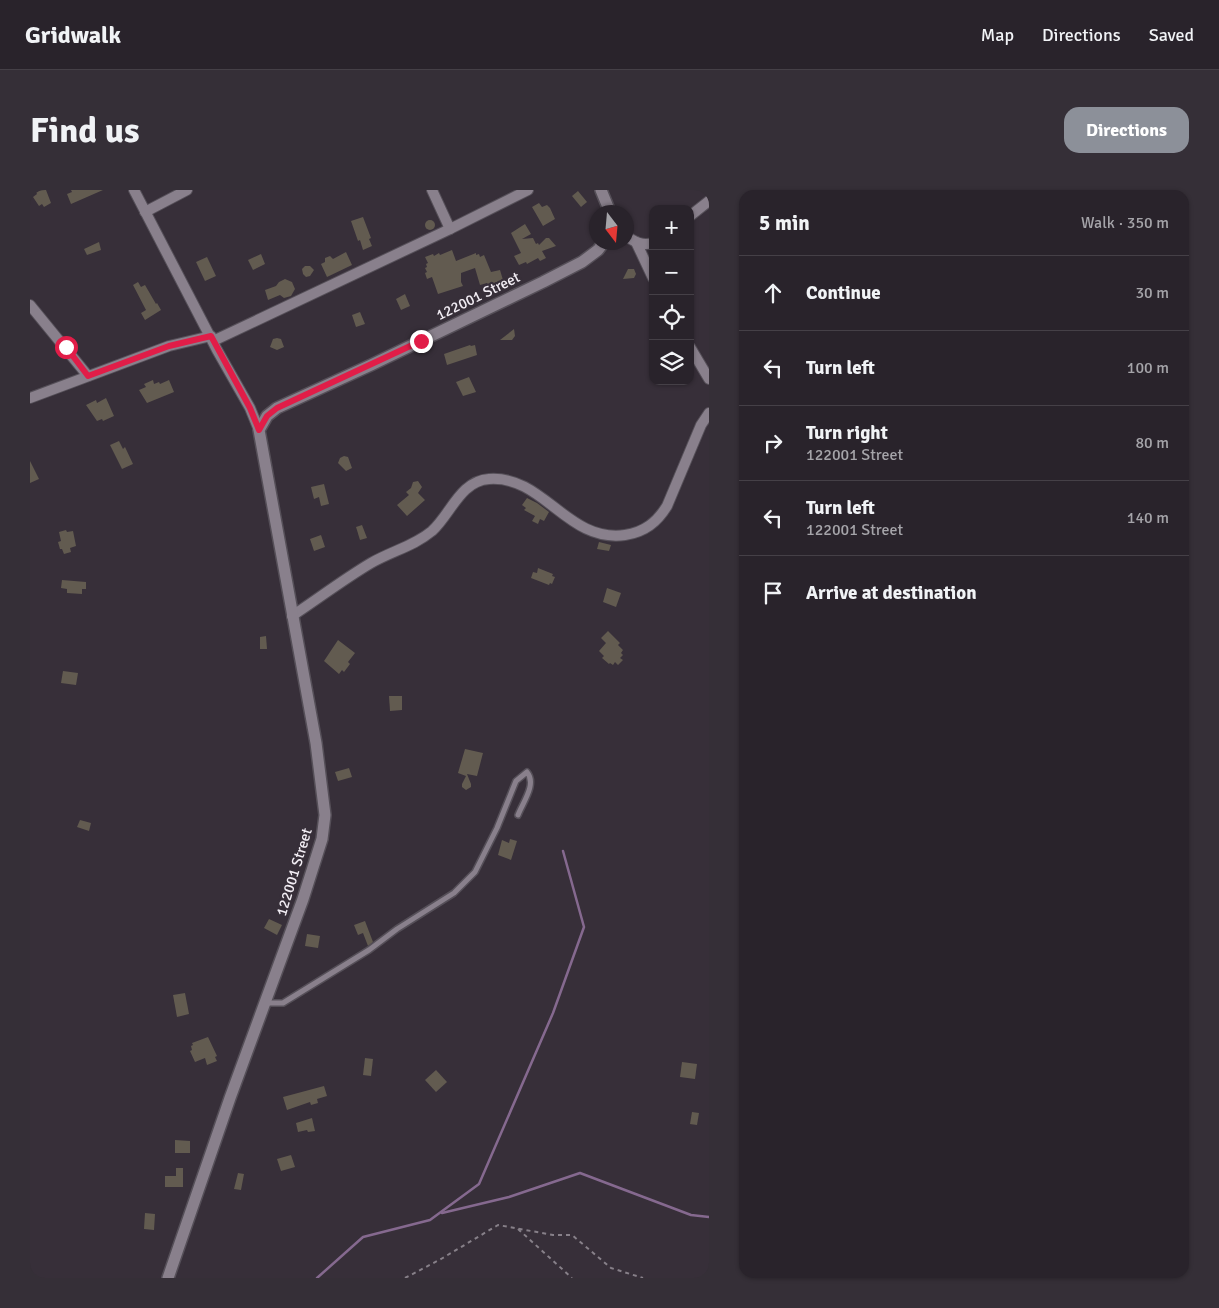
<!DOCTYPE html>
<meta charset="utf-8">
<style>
:root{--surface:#29232b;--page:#352f37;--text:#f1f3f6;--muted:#a5a4a9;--line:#454047;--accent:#8c9099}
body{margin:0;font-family:Signika,sans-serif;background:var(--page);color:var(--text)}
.controls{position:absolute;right:15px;top:15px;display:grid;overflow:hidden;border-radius:10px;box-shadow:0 1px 4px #0004}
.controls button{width:45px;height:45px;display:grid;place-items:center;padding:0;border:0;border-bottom:1px solid var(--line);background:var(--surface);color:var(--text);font:25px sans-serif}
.compass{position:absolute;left:559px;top:15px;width:45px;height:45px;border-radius:50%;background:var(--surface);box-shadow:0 1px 4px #0004;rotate:164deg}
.stop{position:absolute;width:15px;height:15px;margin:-11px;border:4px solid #e11d48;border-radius:50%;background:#fff}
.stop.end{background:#e11d48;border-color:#fff;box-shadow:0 1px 5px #0008}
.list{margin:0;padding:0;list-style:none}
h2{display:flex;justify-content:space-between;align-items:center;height:65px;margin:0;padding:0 20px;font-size:21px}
h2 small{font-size:16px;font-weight:400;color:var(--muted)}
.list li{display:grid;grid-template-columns:32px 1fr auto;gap:15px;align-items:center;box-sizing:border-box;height:75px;padding:0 20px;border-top:1px solid var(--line)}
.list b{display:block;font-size:19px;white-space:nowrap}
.list p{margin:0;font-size:16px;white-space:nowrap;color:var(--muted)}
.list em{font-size:16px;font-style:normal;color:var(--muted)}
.icon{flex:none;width:28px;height:28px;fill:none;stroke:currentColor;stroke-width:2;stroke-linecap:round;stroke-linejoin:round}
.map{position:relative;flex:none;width:679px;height:1088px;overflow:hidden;border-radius:15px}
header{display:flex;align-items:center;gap:30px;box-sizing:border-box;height:70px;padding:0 25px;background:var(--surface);border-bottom:1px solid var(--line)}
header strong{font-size:24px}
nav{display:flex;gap:28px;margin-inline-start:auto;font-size:18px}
.intro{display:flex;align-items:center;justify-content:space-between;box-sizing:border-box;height:120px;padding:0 30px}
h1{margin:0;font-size:35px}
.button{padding:12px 22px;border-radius:15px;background:var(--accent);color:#fff;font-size:18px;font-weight:700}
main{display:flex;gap:30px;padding:0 30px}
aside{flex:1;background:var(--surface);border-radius:15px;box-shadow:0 1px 4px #0004}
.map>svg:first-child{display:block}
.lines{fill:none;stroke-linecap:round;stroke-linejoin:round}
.stream{stroke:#85698f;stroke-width:2.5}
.building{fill:#625b50}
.service-casing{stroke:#554f58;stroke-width:8}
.minor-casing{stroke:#554f58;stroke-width:12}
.tertiary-casing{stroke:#554f58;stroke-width:14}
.path{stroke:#878089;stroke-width:2;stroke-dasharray:4 4;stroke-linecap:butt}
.service{stroke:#89808c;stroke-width:5}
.minor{stroke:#89808c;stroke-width:10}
.tertiary{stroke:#89808c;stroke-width:11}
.route{stroke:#e11d48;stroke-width:6}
.labels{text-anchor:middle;stroke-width:4.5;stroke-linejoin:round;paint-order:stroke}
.street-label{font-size:15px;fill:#f2edf4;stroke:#372f39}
</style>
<header>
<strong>Gridwalk</strong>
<nav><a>Map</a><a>Directions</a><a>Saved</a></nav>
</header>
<div class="intro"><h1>Find us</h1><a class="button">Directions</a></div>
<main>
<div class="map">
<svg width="679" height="1088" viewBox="0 0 679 1088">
<rect width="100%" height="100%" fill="#372f39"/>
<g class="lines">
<!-- stream -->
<g class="stream">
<polyline points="412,1023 479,1007 550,983 661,1025 679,1027"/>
<polyline points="287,1088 333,1047 400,1030 449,994 523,823 554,737 533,661"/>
</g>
</g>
<!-- building -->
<g class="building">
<polygon points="5,0 16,0 21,13 14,17 12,14 9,16 3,7 7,4"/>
<polygon points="41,0 73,0 41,14 37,4 42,2"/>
<polygon points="548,1 557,12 551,17 542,6"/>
<polygon points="509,13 512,17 517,15 520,18 525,29 513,36 502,17"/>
<polygon points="333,27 341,48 339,49 342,56 333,60 330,50 328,51 321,31"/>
<circle cx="400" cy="35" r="5"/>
<polygon points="495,34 501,44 492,49 503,48 506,54 508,53 509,55 516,48 519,48 526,56 512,61 516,68 510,71 508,68 497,74 496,72 489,75 484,66 491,63 481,43"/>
<polygon points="69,52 71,60 57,65 54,59"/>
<polygon points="422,60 426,71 446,63 446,65 449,64 450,67 454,65 461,82 470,80 473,90 458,95 457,93 450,95 445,78 431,83 431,92 433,96 408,104 402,87 397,89 395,83 397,82 395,78 397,77 396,74 398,73 395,67 403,64 404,66 409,63 410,65"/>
<polygon points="316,62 322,75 297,87 291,74 295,72 295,68 300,66 303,69"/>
<polygon points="231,64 235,74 223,80 218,70"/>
<polygon points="177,67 186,86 175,91 166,72"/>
<polygon points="275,76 280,76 284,80 280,86 276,87 273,84 272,79"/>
<polygon points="598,79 604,79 606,84 604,88 593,89"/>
<polygon points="255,89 262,92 265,99 261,106 254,108 250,105 238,110 235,100 246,96 249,92"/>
<polygon points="108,92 111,97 115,95 126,114 127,113 131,120 115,130 111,123 116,120 103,95"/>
<polygon points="375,104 380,116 371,120 366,109"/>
<polygon points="330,122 335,134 326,137 322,125"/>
<polygon points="484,139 485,146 482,150 470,150"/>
<polygon points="247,148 251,149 254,157 247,160 240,157 243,149"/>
<polygon points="440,155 441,156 445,155 447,165 417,175 414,164"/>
<polygon points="439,187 446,202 433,206 426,192"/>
<polygon points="123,190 124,194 129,192 130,194 139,190 144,202 117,213 109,200 116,197 114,194"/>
<polygon points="76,208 84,226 73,231 72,229 67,231 56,215 66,210 67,213"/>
<polygon points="89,251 93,259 95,257 103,274 92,279 80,255"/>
<polygon points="314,266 318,267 322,278 316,281 308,273 310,268"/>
<polygon points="0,271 9,289 0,293"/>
<polygon points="388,291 392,297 388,303 395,310 377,326 367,315 379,305 376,302 381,298 383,292"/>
<polygon points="294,294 299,314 291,316 289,307 284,309 281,297"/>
<polygon points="497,308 507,313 519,322 514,331 510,329 508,334 502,331 505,326 494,320 496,318 492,315"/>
<polygon points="332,335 337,348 330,350 326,337"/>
<polygon points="36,340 37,342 43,341 46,356 40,358 41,362 34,364 32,359 30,359 28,352 31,351 29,342"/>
<polygon points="291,345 295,357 284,361 280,349"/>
<polygon points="569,352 581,355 579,361 567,359"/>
<polygon points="508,378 523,384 522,386 525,387 522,394 520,393 519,395 501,388 503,382 507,383"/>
<polygon points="32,390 56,392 56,399 52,399 52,404 37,403 37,399 31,398"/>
<polygon points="577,398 591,403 586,417 573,412"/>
<polygon points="578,441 590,453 588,455 593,460 591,463 593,465 590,468 593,470 588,475 585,472 583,475 580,473 579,474 572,468 574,466 569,461 576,453 571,448"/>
<polygon points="236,446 237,459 230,459 230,447"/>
<polygon points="308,450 325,463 318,472 320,474 314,482 312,480 309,484 294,471"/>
<polygon points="33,481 48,483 46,495 31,493"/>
<polygon points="359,506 372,506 372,520 360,521"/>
<polygon points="435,559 453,563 447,586 437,584 441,594 441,597 436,600 432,597 432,594 436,586 428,583"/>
<polygon points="319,578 322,587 308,591 305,582"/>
<polygon points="50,630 61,633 59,641 47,637"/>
<polygon points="480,649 487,651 481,670 468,665 472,650 479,653"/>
<polygon points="239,729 252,735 247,745 234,738"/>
<polygon points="335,731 343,752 338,756 333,743 328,745 324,735"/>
<polygon points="277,744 290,746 288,758 275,756"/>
<polygon points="155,803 159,824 147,827 143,805"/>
<polygon points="178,847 187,866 185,867 187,871 177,875 175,868 165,872 160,861 162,860 161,856 163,855 162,853"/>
<polygon points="335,868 343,869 341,886 333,885"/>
<polygon points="652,872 667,874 665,889 650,887"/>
<polygon points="406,880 417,892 406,902 395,890"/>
<polygon points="294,896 297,906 287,909 288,913 281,915 280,912 257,920 253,907"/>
<polygon points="662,922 669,923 667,935 660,934"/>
<polygon points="282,928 285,941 278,942 277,940 268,942 266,933"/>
<polygon points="145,950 160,951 160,963 145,963"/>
<polygon points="261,965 265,977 251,981 247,969"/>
<polygon points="146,978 153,978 153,997 135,997 135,986 146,986"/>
<polygon points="208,983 214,984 211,1000 204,999"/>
<polygon points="115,1023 125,1024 124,1040 114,1039"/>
</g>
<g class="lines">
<!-- service casing -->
<g class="service-casing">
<path id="service" d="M235 813H253L339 760 367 739 424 703 445 682 467 638 486 591 497 582C507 594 493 612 488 625"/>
</g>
<!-- minor casing -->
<g class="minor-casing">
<g id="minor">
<polyline points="104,0 187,160 220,218 229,240"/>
<polyline points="402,0 420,39"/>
<polyline points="115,22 157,0"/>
<polyline points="660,26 679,11"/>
<path d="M596 46C605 52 612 56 623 53"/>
<polyline points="606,52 623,88"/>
<polyline points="0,115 58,186"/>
<polyline points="183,151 420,39 498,0"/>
<polyline points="660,157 679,189"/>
<polyline points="0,208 139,156 181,146"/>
<path d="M262 426C289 408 314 389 341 373 362 361 384 356 402 341 421 324 430 291 459 289 514 285 537 353 595 345 615 342 627 332 637 316L671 235 679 223"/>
</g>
</g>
<!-- tertiary casing -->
<g class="tertiary-casing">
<g id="tertiary">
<polyline points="571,0 580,22"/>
<polyline points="138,1088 200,908 273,709 292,649 295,625 286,553 229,240 237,226 247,218 341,175 513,92 552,72 568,60 574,52"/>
</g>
</g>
<!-- path -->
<g class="path">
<polyline points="488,1039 542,1088"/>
<polyline points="375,1088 411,1069 468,1035 523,1045 542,1045 581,1078 613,1088"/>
</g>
<!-- service -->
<use href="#service" class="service"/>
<!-- minor -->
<use href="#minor" class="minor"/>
<!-- tertiary -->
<use href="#tertiary" class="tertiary"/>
</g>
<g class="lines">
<!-- route -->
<polyline class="route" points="36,157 58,186 139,156 181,146 220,218 229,240 237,226 247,218 391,151"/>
</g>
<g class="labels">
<!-- street labels -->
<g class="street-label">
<text transform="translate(448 106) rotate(-26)" y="5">122001 Street</text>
<text transform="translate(264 682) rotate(-73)" y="5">122001 Street</text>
</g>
</g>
</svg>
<div class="controls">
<button>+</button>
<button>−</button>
<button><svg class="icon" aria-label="locate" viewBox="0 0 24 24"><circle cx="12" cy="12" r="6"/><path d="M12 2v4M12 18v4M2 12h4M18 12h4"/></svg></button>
<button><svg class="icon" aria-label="layers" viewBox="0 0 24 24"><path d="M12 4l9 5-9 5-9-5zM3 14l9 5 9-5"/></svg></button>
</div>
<svg class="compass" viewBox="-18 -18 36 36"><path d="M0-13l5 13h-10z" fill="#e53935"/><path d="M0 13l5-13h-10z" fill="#a5a4a9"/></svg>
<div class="stop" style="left:36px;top:157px"></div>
<div class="stop end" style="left:391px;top:151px"></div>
</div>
<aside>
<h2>5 min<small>Walk · 350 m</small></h2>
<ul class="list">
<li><svg class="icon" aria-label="ahead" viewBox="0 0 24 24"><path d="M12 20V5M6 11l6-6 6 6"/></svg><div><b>Continue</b></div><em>30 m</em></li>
<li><svg class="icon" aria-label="left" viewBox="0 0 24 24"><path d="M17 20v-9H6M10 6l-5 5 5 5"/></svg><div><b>Turn left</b></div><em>100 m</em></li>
<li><svg class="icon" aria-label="right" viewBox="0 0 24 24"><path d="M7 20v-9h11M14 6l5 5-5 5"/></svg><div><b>Turn right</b><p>122001 Street</p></div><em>80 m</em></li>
<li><svg class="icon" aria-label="left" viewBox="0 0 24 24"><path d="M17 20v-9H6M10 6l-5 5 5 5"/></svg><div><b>Turn left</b><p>122001 Street</p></div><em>140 m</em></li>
<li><svg class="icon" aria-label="arrive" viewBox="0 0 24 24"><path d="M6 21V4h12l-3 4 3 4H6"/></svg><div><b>Arrive at destination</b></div></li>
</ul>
</aside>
</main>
